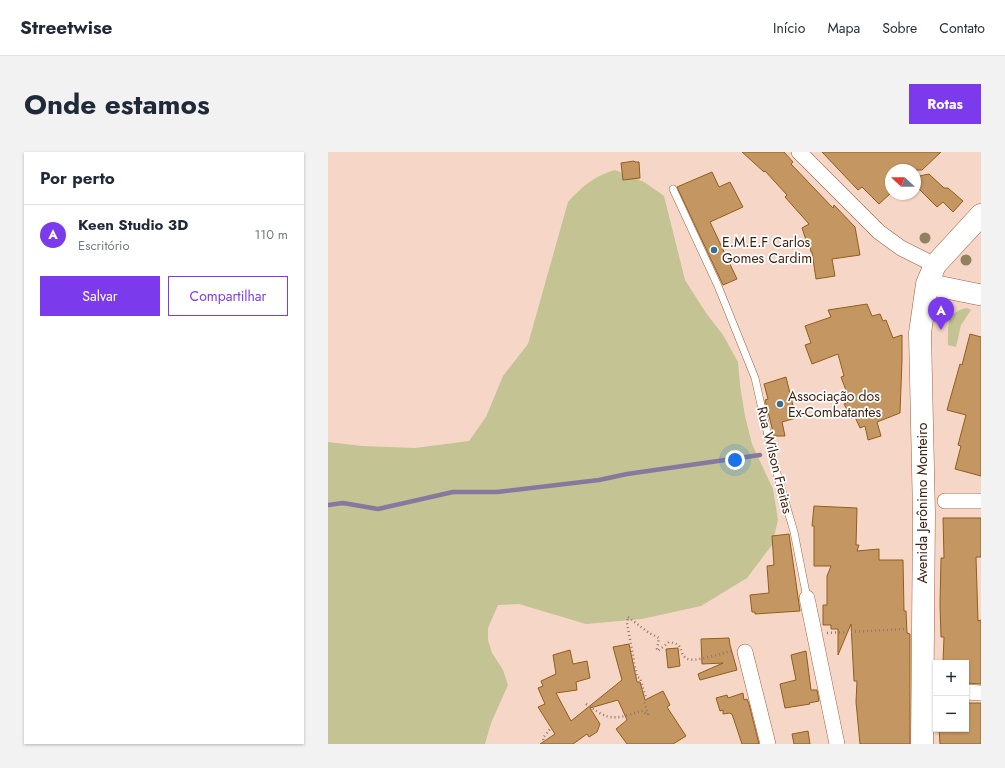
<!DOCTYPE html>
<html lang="pt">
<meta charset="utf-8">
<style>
:root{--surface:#fff;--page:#f2f2f3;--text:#1f2937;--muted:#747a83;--line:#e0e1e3;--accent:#7c3aed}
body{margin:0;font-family:Jost,sans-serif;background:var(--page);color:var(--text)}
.controls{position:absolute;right:12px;bottom:12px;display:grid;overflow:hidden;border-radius:0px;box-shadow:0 1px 3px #0004}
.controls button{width:36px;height:36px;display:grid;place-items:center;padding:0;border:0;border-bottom:1px solid var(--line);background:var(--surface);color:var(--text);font:20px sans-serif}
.compass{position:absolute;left:557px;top:12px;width:36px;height:36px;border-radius:50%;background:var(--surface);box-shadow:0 1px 3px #0004;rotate:292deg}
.you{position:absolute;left:407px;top:308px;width:14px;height:14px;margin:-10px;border:3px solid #fff;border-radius:50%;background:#1a73e8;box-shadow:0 0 0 6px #1a73e833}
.badge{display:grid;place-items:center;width:26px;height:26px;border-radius:50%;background:var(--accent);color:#fff;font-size:13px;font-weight:700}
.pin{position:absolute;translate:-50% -33px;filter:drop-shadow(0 1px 2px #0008)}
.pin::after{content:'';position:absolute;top:21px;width:14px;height:12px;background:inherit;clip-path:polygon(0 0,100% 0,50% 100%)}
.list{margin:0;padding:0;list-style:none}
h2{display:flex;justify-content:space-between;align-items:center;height:52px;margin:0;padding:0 16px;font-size:17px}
h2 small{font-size:13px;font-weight:400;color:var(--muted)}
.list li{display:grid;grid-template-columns:26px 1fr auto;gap:12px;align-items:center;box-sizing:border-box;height:60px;padding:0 16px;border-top:1px solid var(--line)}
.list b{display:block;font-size:15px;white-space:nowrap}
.list p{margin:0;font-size:13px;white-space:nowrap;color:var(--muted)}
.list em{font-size:13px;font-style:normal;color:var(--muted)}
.actions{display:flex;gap:8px;padding:12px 16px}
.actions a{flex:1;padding:9px 0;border:1px solid var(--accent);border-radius:0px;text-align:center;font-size:14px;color:var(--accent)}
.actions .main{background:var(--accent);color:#fff}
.map{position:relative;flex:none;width:653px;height:592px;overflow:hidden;border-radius:0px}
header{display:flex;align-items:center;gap:24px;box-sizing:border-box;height:56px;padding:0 20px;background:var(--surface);border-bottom:1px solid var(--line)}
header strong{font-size:19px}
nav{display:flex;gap:22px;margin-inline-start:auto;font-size:14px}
.intro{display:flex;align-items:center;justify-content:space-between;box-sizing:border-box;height:96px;padding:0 24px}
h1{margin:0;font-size:28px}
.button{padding:10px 18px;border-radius:0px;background:var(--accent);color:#fff;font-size:14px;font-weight:700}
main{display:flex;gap:24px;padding:0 24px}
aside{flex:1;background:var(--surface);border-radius:0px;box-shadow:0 1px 3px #0004}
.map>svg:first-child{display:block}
.green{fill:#c3c393}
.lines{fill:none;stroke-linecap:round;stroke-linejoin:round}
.stream{stroke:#86799f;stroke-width:4.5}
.building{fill:#c49662;stroke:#915e1c}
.service-casing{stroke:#a4603b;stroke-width:8}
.minor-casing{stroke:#a4603b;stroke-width:16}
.secondary-casing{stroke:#a4603b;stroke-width:22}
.primary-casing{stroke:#a4603b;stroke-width:23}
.path{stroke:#947767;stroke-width:2.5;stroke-dasharray:1 3;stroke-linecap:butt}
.service{stroke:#fff;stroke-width:7}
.minor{stroke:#fff;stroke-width:15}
.secondary{stroke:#fff;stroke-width:21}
.primary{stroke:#fff;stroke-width:22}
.tree{fill:#91825d}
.poi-dot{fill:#367089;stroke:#fff;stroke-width:1.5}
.labels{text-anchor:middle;stroke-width:3.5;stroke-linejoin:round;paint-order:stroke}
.poi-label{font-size:14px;fill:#3f2212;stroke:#fff;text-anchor:start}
.street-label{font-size:14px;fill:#3f2212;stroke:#fff}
</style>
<header>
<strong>Streetwise</strong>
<nav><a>Início</a><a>Mapa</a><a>Sobre</a><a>Contato</a></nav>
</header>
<div class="intro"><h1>Onde estamos</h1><a class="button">Rotas</a></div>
<main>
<aside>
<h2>Por perto<small></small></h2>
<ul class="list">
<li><span class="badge">A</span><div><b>Keen Studio 3D</b><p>Escritório</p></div><em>110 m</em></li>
</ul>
<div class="actions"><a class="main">Salvar</a><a>Compartilhar</a></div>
</aside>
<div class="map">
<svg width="653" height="592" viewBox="0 0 653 592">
<rect width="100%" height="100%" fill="#f6d7c7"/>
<!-- green -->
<g class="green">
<path d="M287 18 316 30 336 44 357 128 378 161 395 183 410 210 412 233 417 264 424 292 445 337 450 368 444 393 419 426 373 454 314 467 258 472 191 452 170 453 160 476V488L164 501 175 518 180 533 163 571 157 592H0V290L34 294 87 296 141 289 158 265 175 224 200 192 240 50C253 35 268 23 287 18Z"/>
<path d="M639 156 643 158 633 173 628 195 620 193C620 173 618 160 639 156Z"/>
</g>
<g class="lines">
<!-- stream -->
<polyline class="stream" points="0,353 15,351 50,357 125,340 169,340 271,328 299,322 432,303"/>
</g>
<!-- building -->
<g class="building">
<polygon points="414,0 456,0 465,10 463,12 505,56 506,53 527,75 532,103 504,107 507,124 488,127 484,100 483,100 481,87 478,88 474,76 481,72 457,45 459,43 437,19 436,20"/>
<polygon points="494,0 613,0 594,18 563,18 563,41 551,52 534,35 530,38"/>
<polygon points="306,9 307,10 311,10 312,26 295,28 293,11"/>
<polygon points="384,20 391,35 402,30 415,55 382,70 409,127 395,133 349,35"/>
<polygon points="601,22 616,36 620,36 635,49 625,60 615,50 609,55 587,33 587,25"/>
<polygon points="539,152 544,164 552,162 555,169 558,168 565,186 574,183 574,208 572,261 549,270 553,284 540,288 537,274 532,276 527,265 523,266 516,252 522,249 513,225 516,224 510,202 484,212 477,193 483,191 477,174 503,165 500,158"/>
<polygon points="642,182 653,185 653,324 627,317 633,294 630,293 638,263 619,258 632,212 634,213"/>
<polygon points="458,225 468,266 454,270 457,284 446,284 437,248 440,247 436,232"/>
<polygon points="486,354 529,356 528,393 531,393 529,399 551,397 551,408 575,408 576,459 578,459 579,481 582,482 582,592 532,592 528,550 529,529 526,529 523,472 510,503 510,477 503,477 503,473 495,473 495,453 499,453 499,424 503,414 486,414 486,374 484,374"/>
<polygon points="615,366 653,366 653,405 648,405 650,469 653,468 653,532 638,531 638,510 615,510 616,485 613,485 612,453 613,406 616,406"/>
<polygon points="461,382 472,459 427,462 427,460 424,460 422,443 441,441 439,414 446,413 444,384"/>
<polygon points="401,486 402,493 409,518 372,528 370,522 395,511 374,512 373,487"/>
<polygon points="301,492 309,530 312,530 317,548 335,539 342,553 339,555 358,584 345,592 299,592 288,577 299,568 290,548 262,556 272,572 269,580 261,585 259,582 245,592 212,592 227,582 210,555 217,552 210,536 215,534 213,529 228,522 225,503 242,498 245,512 259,509 262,526 248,530 249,538 228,541 243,569 294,528 285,495"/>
<polygon points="350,496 352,514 340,516 338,497"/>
<polygon points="478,499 483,538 489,538 491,549 481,551 482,552 457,556 452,532 468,528 463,503"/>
<polygon points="415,541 416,548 419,547 421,552 431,592 414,592 404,562 403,562 402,561 395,562 395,558 392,559 388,546 399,543 400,546"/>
<polygon points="638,551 653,551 653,592 612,592 611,577 638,577"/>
<polygon points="480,579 482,592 466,592 464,582"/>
</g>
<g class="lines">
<!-- service casing -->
<g class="service-casing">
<polyline id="service" points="345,37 390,134 427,226 446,311 466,380 479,446"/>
</g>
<!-- minor casing -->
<g class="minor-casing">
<g id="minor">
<polyline points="471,0 551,80 573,96 607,113"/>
<polyline points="617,349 653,349"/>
<polyline points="479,446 509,592"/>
<polyline points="417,500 440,592"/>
<polyline points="638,540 653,541"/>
</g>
</g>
<!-- secondary casing -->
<g class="secondary-casing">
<polyline id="secondary" points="599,132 653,143"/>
</g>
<!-- primary casing -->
<g class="primary-casing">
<polyline id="primary" points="594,592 596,362 592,181 599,132 607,113 653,63"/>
</g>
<!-- path -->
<g class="path">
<path d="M300 465 321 481 331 486 329 497 330 499 341 490C358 493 349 499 358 506 366 512 395 500 405 499"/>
<polyline points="499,481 578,477"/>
<path d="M258 552C274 563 281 569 300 563 306 562 310 559 316 559L318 563 320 562 316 549 318 546 312 526 309 525 306 511V509L299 471 300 465"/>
<polyline points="216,592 215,586 222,577"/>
</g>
<!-- service -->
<use href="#service" class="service"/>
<!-- minor -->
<use href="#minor" class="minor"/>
<!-- secondary -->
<use href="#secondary" class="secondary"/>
<!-- primary -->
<use href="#primary" class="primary"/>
</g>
<!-- trees -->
<g class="tree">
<circle cx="597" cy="86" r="5.5"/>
<circle cx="638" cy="108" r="5.5"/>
</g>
<!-- markers -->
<g class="poi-dot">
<circle cx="386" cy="98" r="4"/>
<circle cx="452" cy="252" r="4"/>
</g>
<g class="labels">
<!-- poi labels -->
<g class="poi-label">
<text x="394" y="95">E.M.E.F Carlos<tspan x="394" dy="16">Gomes Cardim</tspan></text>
<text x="460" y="249">Associação dos<tspan x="460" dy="16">Ex-Combatantes</tspan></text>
</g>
<!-- street labels -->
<g class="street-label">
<text transform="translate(447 308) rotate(76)" y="5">Rua Wilson Freitas</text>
<text transform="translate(594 351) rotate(-90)" y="5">Avenida Jerônimo Monteiro</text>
</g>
</g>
</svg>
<div class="controls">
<button>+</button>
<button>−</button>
</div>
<svg class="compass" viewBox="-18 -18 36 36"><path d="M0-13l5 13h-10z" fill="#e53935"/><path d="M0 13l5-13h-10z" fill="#747a83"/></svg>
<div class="you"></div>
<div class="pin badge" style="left:613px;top:178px">A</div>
</div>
</main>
